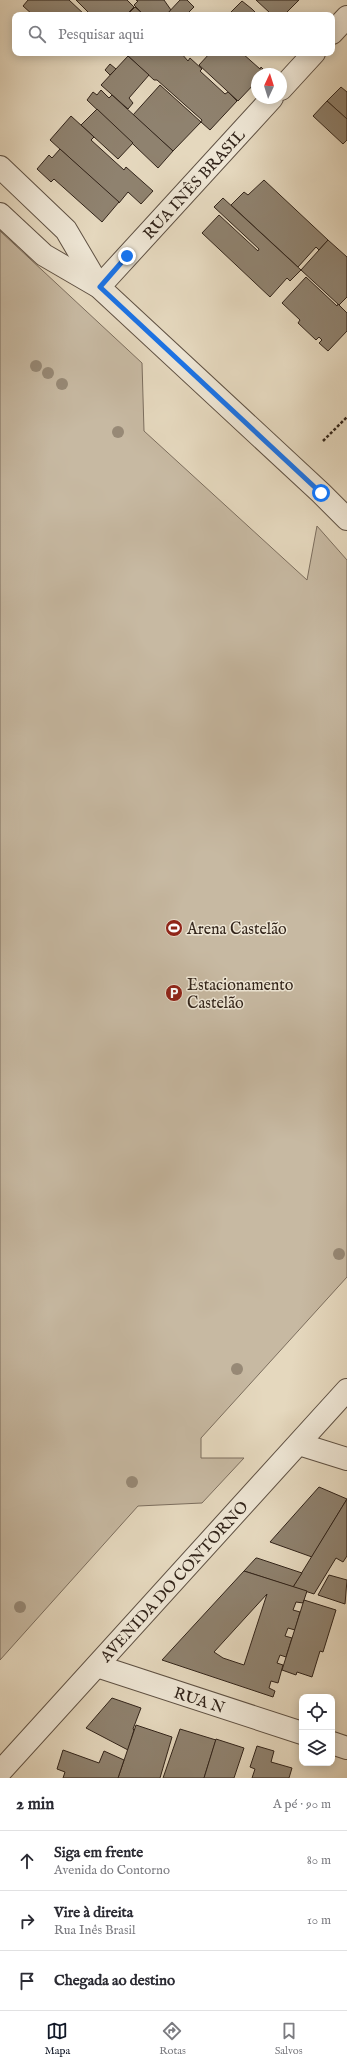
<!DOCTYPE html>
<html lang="pt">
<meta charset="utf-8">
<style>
body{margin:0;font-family:"IM FELL English",serif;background:#f2f2f3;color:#2b2b33}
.controls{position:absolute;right:12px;bottom:12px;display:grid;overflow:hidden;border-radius:8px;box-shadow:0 2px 10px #0003}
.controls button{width:36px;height:36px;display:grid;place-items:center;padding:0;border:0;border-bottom:1px solid #e1e1e2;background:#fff;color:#2b2b33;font:20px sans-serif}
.compass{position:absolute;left:251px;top:68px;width:36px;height:36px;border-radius:50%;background:#fff;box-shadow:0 2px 10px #0003;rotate:4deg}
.stop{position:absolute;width:12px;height:12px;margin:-9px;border:3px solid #1a73e8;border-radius:50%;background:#fff}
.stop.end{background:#1a73e8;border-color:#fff;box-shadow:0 1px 4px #0008}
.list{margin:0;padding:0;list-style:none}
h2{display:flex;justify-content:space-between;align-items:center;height:52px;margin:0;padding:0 16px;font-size:17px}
h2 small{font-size:13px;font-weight:400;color:#7c7c81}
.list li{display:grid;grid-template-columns:26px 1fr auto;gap:12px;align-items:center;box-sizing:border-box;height:60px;padding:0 16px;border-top:1px solid #e1e1e2}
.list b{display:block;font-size:15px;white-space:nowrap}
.list p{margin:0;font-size:13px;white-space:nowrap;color:#7c7c81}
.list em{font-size:13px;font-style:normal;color:#7c7c81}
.icon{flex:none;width:22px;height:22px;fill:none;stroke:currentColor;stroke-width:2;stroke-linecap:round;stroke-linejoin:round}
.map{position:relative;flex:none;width:347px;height:1778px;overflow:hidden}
.search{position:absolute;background:#fff;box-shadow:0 2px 10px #0003;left:12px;right:12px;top:12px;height:44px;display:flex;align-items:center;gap:10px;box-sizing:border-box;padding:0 14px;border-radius:8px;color:#7c7c81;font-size:15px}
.sheet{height:232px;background:#fff}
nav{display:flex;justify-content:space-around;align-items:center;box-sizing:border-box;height:56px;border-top:1px solid #e1e1e2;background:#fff;font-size:11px;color:#7c7c81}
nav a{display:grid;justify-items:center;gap:2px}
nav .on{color:#111827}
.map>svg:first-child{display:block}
.garden{fill:#c7b9a2;stroke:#7c6e5e}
.building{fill:#8f826f;stroke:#32241a;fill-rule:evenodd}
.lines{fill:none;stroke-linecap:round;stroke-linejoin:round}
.minor-casing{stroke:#5f5143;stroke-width:24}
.path{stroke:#32241a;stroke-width:2.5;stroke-dasharray:3 2;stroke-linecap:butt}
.minor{stroke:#eee6d5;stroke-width:22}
.tree{fill:#978976}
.route{stroke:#1a73e8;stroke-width:5}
.labels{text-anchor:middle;stroke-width:3;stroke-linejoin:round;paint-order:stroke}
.street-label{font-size:16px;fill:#32241a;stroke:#eee6d5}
.poi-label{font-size:16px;fill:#32241a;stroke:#eee6d5;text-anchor:start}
</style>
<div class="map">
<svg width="347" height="1778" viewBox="0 0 347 1778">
<rect width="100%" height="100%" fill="#e5d8be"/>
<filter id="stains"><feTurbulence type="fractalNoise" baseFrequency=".005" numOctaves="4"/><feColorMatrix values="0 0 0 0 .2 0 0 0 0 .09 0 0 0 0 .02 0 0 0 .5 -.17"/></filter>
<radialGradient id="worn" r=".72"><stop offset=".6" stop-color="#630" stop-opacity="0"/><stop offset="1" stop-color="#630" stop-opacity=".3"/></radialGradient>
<!-- garden -->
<path class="garden" d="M 0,231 L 142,363 L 144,431 L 307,580 L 317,526 L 347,560 L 347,1277 L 201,1438 L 201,1458 L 244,1458 L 202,1503 L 138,1506 L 0,1660 Z"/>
<!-- building -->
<g class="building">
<path d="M 28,0 L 69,0 L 85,15 L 33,15 L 23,6 Z"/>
<path d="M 76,0 L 127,0 L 134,7 L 126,15 L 91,15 Z"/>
<path d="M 136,0 L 164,0 L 171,10 L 166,15 L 144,15 L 134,5 L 138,1 Z"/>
<path d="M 180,0 L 187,0 L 194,7 L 186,15 L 166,15 Z"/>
<path d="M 256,0 L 299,0 L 284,15 L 268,15 L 270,13 Z"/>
<path d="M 242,1 L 252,9 L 258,15 L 228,15 Z"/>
<path d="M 135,7 L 144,15 L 127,15 Z"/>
<path d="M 131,53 L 181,53 L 188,61 L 190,58 L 202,69 L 200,71 L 225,94 L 228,92 L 237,101 L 210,130 L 201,122 L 202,120 L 157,80 L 154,80 L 128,56 Z"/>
<path d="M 210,53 L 242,53 L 260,69 L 261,67 L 265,71 L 263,74 L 257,74 L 257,81 L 238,101 L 199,65 Z"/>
<path d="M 128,56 L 149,75 L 129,98 L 133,103 L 128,109 L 101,85 Z"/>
<path d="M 110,64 L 116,69 L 110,75 L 105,70 Z"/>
<path d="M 160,85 L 201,122 L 173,151 L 133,115 Z"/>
<path d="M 341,87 L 347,92 L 347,119 L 327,101 Z"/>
<path d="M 101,90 L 109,98 L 112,95 L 173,151 L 158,168 L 87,100 L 93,92 L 97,95 Z"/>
<path d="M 327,101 L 347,119 L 347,140 L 343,144 L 313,116 Z"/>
<path d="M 97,109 L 133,143 L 118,159 L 81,125 Z"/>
<path d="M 71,116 L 94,137 L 91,140 L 124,170 L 126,167 L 153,191 L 141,204 L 128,192 L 119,203 L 50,140 Z"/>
<path d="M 60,149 L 119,202 L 102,222 L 54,179 L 51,182 L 37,169 L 49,155 L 52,158 Z"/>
<path d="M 264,180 L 328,240 L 319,250 L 316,247 L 298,267 L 231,205 L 244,192 L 248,195 Z"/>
<path d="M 223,198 L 301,270 L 290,281 L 287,278 L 270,297 L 202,233 L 219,215 L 258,251 L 259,249 L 214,207 Z"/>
<path d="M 328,240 L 347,257 L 347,297 L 339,305 L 301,270 Z"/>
<path d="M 306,277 L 337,306 L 338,304 L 347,313 L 347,331 L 328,351 L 319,343 L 322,340 L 319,337 L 316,340 L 298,323 L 300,320 L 282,303 Z"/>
<path d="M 319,1487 L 347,1499 L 312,1557 L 270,1542 Z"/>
<path d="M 347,1499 L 347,1556 L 343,1562 L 336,1558 L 314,1594 L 293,1587 Z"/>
<path d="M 256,1558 L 257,1558 L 302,1573 L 293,1587 L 244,1571 Z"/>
<path d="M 244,1571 L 307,1591 L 303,1603 L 296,1602 L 293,1610 L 300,1612 L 295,1630 L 288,1628 L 285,1636 L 292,1638 L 286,1657 L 280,1655 L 277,1663 L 283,1665 L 278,1683 L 271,1681 L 269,1688 L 275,1691 L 273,1697 L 162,1660 ZM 267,1594 L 244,1665 L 223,1658 L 214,1652 Z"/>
<path d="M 329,1575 L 347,1580 L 345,1604 L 318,1595 Z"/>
<path d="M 304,1600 L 336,1610 L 323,1652 L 320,1651 L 312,1677 L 297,1672 L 296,1675 L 282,1670 Z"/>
<path d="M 112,1698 L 141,1708 L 133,1729 L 134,1730 L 128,1750 L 86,1728 Z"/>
<path d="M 136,1725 L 172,1737 L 160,1778 L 118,1778 Z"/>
<path d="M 180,1729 L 216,1740 L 204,1778 L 163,1778 Z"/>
<path d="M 216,1739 L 244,1748 L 234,1778 L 204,1778 Z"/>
<path d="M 257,1746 L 274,1751 L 271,1762 L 292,1768 L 289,1778 L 252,1778 L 255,1769 L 250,1767 Z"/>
<path d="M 63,1750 L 99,1763 L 104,1751 L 124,1760 L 118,1778 L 63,1778 L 65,1772 L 57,1769 Z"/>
</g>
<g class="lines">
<!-- minor casing -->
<g class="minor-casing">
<g id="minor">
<path d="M 332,33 L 347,17"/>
<path d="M 281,89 L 314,53"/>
<path d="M 0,167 L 66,230 L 99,286"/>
<path d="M 0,214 L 44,255 L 99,287 L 321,493 L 347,519"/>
<path id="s1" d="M 99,287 L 272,98"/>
<path d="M 299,1444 L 347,1459"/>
<path id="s2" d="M 97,1666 L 302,1733"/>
<path d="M 332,1743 L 347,1748"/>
<path id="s3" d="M 0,1772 L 347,1390"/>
</g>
</g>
<!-- path -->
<path class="path" d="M 323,441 L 347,417"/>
<!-- minor -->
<use href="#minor" class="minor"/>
</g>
<!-- trees -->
<g class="tree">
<circle cx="36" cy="366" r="6"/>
<circle cx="48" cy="373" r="6"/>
<circle cx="62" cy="384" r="6"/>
<circle cx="118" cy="432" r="6"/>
<circle cx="339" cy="1254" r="6"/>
<circle cx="237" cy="1369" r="6"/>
<circle cx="132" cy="1482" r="6"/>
<circle cx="20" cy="1607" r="6"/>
</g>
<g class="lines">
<!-- route -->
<path class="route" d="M 127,256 L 100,287 L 321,493"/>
</g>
<!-- icons -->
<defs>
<g id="stadium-disc" transform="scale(0.9)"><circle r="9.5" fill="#8f2418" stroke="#eee6d5"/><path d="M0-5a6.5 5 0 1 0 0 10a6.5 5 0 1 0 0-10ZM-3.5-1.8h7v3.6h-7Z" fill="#fff"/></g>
<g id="parking-disc" transform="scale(0.9)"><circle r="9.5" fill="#8f2418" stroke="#eee6d5"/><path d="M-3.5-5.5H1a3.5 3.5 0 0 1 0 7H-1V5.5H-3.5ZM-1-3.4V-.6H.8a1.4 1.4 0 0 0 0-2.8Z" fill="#fff"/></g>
</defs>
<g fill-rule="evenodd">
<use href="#stadium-disc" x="174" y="928"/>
<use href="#parking-disc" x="174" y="993"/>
</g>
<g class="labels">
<!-- street labels -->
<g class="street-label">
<text dy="6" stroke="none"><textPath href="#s1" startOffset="140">RUA INÊS BRASIL</textPath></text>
<text dy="6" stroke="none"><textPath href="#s3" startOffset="258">AVENIDA DO CONTORNO</textPath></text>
<text dy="6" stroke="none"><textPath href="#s2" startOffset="108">RUA N</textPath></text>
</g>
<!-- poi labels -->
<g class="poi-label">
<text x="187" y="934">Arena Castelão</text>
<text x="187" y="990">Estacionamento<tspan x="187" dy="18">Castelão</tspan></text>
</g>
</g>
<rect width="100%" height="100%" filter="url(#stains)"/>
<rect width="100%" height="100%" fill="url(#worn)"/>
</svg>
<div class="controls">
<button><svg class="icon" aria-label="locate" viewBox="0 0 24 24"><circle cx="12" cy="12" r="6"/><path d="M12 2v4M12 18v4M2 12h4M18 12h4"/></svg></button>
<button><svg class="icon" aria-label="layers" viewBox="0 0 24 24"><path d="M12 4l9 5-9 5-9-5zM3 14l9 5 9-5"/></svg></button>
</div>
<svg class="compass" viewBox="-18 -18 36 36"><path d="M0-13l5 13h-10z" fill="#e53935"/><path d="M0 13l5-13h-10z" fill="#7c7c81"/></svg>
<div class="stop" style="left:321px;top:493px"></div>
<div class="stop end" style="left:127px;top:256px"></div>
<div class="search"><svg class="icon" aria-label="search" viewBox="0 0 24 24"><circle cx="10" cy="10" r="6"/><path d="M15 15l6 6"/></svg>Pesquisar aqui</div>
</div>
<section class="sheet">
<h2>2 min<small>A pé · 90 m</small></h2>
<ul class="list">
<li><svg class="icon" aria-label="ahead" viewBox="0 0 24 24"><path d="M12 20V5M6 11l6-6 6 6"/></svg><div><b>Siga em frente</b><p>Avenida do Contorno</p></div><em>80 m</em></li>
<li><svg class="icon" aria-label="right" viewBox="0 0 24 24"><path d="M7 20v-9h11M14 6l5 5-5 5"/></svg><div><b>Vire à direita</b><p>Rua Inês Brasil</p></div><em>10 m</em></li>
<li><svg class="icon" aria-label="arrive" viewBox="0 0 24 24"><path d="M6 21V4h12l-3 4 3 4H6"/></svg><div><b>Chegada ao destino</b></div></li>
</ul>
</section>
<nav>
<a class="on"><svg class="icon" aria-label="map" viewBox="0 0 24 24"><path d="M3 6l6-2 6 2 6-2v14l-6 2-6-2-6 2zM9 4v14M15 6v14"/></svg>Mapa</a>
<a><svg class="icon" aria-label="directions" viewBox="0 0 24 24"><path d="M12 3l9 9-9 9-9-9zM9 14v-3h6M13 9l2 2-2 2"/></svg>Rotas</a>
<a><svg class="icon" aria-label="saved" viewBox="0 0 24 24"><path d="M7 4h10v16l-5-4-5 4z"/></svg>Salvos</a>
</nav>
